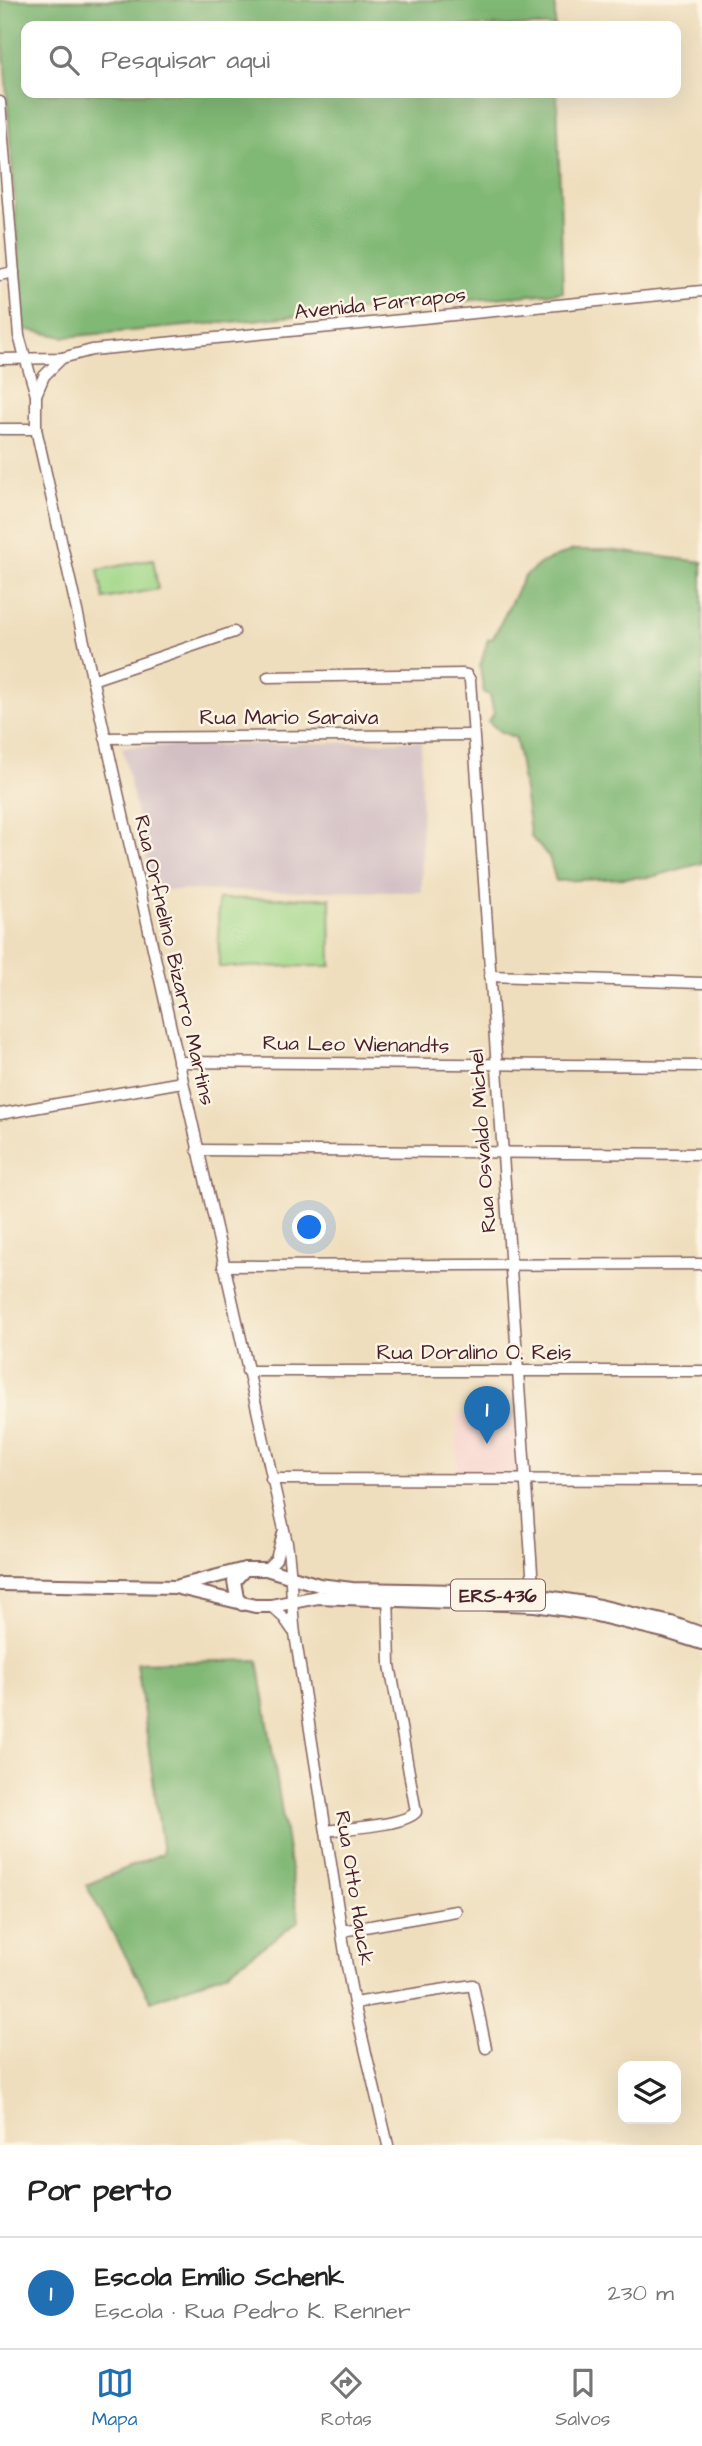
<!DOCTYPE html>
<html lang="pt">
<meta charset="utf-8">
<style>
body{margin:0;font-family:"Architects Daughter",sans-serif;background:#f6f6f6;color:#222}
.controls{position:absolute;right:21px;bottom:21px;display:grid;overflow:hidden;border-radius:14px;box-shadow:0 7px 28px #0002}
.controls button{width:63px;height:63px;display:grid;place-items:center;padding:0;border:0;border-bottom:2px solid #e0e0e0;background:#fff;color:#222;font:35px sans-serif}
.you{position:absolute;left:310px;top:1228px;width:24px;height:24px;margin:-18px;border:5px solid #fff;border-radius:50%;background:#1a73e8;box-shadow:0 0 0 10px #1a73e833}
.badge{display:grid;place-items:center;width:46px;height:46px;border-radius:50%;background:#1f6fb2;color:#fff;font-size:23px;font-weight:700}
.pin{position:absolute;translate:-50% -58px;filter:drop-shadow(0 2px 4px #0008)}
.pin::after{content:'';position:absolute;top:37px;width:24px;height:21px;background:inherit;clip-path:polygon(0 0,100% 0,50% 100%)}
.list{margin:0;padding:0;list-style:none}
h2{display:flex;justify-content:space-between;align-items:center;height:91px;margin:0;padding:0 28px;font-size:30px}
h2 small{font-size:23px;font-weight:400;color:#767676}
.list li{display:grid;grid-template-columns:46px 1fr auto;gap:21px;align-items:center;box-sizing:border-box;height:112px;padding:0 28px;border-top:2px solid #e0e0e0}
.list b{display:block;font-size:26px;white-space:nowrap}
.list p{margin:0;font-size:23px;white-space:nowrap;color:#767676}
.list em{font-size:23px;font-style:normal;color:#767676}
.icon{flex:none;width:38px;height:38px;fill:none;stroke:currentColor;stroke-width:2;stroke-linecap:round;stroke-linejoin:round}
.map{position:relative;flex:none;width:702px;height:2145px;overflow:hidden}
.search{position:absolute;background:#fff;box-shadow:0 7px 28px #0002;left:21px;right:21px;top:21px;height:77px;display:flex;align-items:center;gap:18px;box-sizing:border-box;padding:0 24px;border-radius:14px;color:#767676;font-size:26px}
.sheet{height:203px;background:#fff}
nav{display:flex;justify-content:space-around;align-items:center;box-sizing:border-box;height:98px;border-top:2px solid #e0e0e0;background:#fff;font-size:19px;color:#767676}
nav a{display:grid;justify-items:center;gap:4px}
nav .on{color:#1f6fb2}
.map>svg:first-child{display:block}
.built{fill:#f7d0cc}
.industrial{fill:#d2bec3}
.green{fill:#a0d788;stroke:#757b5a;stroke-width:2}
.forest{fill:#80b874;stroke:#656c50;stroke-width:2}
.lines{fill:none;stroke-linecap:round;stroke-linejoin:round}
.minor-casing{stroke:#84625e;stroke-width:13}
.major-casing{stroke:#84625e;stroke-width:16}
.minor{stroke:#fff;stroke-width:10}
.major{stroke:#fff;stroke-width:12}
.labels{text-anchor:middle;stroke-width:5;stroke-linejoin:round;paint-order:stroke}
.shield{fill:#fcf5e5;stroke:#7f5f63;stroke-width:2}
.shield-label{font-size:19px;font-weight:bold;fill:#4a1f2b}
.street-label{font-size:21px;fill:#4a1f2b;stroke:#fcf5e5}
</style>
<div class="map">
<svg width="702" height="2145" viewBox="0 0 702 2145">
<rect width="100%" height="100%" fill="#fcf5e5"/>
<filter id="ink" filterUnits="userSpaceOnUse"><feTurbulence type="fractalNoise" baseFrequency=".0143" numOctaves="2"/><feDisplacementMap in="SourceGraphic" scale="14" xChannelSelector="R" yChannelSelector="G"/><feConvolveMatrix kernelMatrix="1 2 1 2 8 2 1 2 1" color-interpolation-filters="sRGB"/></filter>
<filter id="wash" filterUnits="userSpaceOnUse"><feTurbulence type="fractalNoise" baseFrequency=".00686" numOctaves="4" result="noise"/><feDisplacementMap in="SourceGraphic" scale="28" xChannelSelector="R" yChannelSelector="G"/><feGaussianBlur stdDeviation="1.57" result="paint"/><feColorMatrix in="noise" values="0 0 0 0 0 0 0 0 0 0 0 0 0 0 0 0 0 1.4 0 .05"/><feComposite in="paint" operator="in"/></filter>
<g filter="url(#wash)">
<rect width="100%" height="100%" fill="#efdebd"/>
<!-- built -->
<path class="built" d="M 457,1414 L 515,1414 L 520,1474 L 457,1474 Z"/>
<!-- industrial -->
<path class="industrial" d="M 421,741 L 422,892 L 154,890 L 122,747 Z"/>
<!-- green -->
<g class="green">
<path d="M 153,559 L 158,589 L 104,599 L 98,570 Z"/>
<path d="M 330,898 L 331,966 L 219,967 L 218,899 Z"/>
</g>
<!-- forest -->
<g class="forest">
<path d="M 0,0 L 555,0 L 555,26 L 26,26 L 26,93 L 557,93 L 563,292 L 64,337 L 24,329 Z"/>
<path d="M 573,550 L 609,550 L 702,562 L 702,863 L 651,877 L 556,881 L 549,857 L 531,837 L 516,738 L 499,731 L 488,721 L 494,714 L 490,695 L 484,693 L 480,667 L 488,639 L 493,638 L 524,577 L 541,563 Z"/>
<path d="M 258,1660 L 299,1921 L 227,1972 L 151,2001 L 86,1885 L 163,1853 L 137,1663 Z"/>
</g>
</g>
<g filter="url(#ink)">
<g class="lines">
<!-- minor casing -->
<g class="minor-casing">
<g id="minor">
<path d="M 0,102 L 19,336 L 36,395 L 36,429 L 287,1543 C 292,1574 291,1604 295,1634 L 347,1966 L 354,2003 L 388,2145"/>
<path d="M 0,275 L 14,272"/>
<path d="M 0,359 L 62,358 L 92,350 L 702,291"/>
<path d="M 36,395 L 44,376 L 62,358"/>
<path d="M 0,429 L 36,429"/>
<path d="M 268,677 L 463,674 L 467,675 L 470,680 L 534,1601"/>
<path d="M 92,680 L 234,632"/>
<path d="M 105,738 L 473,735"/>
<path d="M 490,976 L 702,983"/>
<path d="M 178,1062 L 702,1066"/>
<path d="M 0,1114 L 182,1082"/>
<path d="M 197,1150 L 702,1154"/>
<path d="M 223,1266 L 702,1264"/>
<path d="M 247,1371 L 702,1371"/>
<path d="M 271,1479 L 702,1480"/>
<path d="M 266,1569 L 276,1559 L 283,1533"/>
<path d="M 271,1606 L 284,1618 L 293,1631"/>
<path d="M 326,1831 C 347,1828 403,1826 416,1812 L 390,1665 L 388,1593"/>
<path d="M 342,1931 L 456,1911"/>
<path d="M 354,2003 L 473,1985 L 486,2048"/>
</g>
</g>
<!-- major casing -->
<g class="major-casing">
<g id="major">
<path d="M 0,1584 L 175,1587 L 255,1606 L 271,1606 L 318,1597 L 535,1605 L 588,1613 L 667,1632 L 702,1643"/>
<path d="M 179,1586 L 245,1569 L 266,1569 L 319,1585 L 352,1589 L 460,1591 L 534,1595 L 591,1604 L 671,1623 L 702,1634"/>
<path d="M 242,1604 L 237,1598 L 234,1581 L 245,1569"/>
</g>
</g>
<!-- minor -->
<use href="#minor" class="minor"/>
<!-- major -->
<use href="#major" class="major"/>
</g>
</g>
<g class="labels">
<!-- shield labels -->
<rect class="shield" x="451" y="1579.5" width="94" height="31" rx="5"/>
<g class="shield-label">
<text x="498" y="1602">ERS-436</text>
</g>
<!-- street labels -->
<g class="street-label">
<text transform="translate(380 303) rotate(-6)" y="7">Avenida Farrapos</text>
<text x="289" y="724">Rua Mario Saraiva</text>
<text transform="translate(175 960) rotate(77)" y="7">Rua Orfnelino Bizarro Martins</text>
<text transform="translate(356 1044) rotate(1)" y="7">Rua Leo Wienandts</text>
<text transform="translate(482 1141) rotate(-94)" y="7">Rua Osvaldo Michel</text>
<text x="474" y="1359">Rua Doralino O. Reis</text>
<text transform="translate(355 1888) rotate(81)" y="7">Rua Otto Hauck</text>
</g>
</g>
</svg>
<div class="controls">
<button><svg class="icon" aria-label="layers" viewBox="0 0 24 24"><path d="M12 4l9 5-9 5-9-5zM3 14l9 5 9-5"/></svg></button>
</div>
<div class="you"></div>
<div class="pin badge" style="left:487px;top:1444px">1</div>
<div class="search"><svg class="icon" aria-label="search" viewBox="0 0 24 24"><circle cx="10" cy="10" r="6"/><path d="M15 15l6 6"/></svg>Pesquisar aqui</div>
</div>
<section class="sheet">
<h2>Por perto<small></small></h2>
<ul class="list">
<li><span class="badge">1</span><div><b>Escola Emílio Schenk</b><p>Escola · Rua Pedro K. Renner</p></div><em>230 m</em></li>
</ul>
</section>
<nav>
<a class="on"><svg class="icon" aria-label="map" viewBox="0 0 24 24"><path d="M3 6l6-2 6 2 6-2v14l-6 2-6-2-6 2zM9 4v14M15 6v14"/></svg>Mapa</a>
<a><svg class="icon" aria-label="directions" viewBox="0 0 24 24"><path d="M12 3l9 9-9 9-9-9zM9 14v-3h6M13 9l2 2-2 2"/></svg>Rotas</a>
<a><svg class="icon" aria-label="saved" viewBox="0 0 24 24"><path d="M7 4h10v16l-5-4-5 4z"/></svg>Salvos</a>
</nav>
